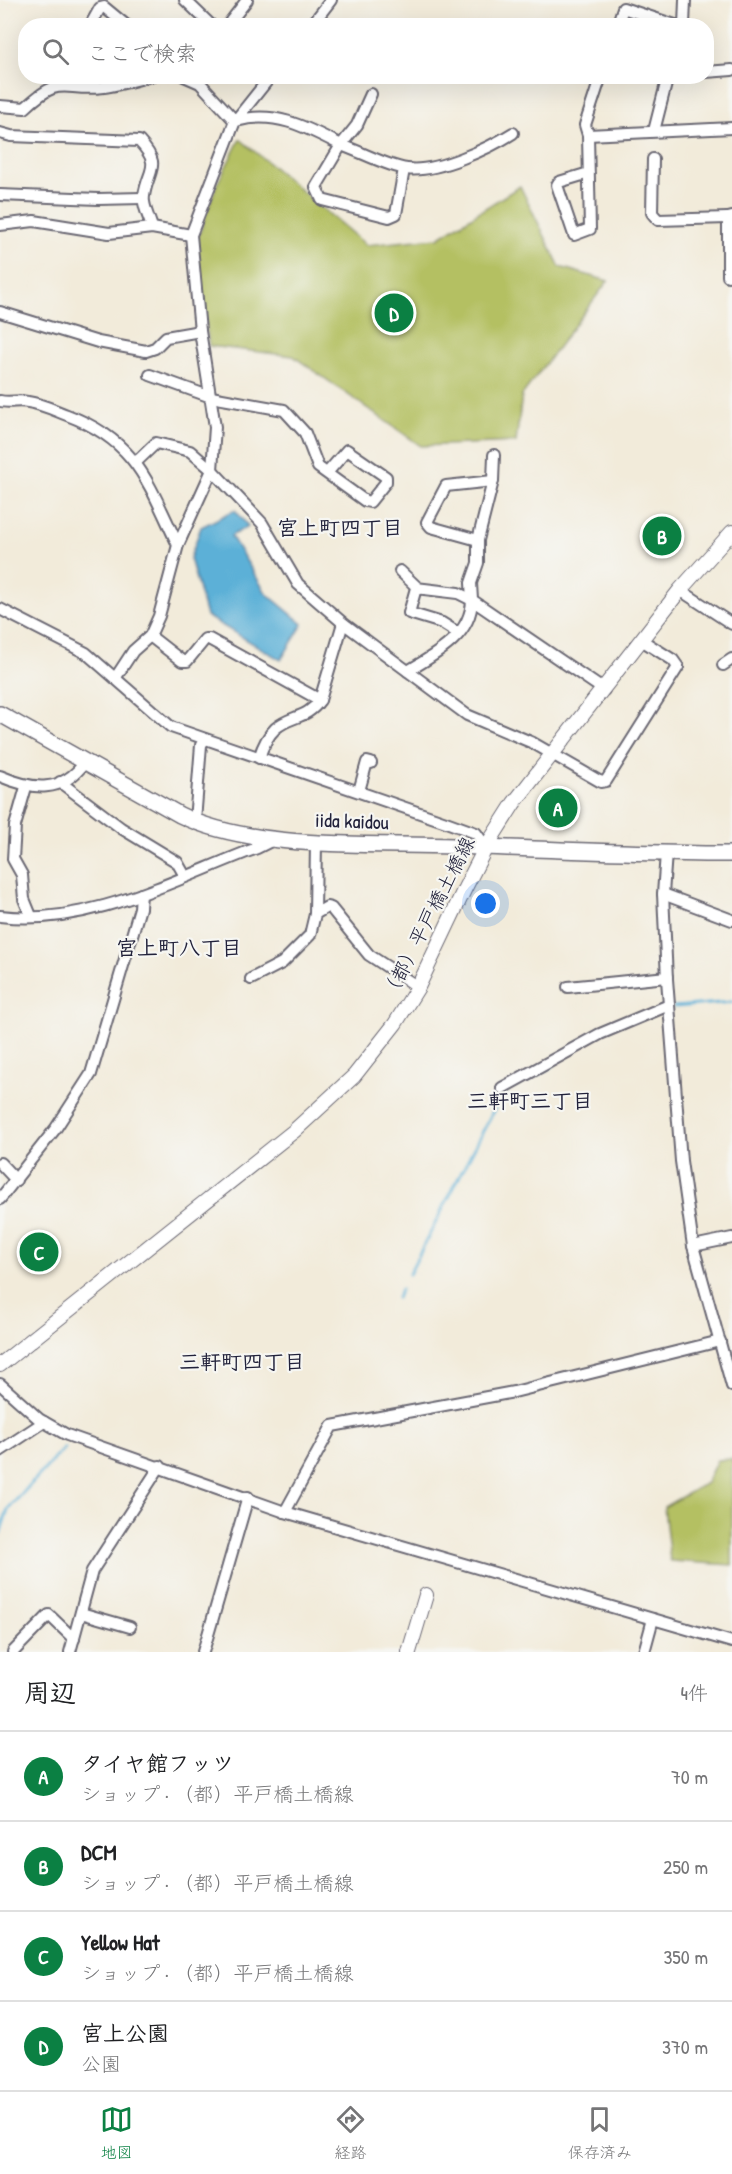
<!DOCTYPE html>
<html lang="ja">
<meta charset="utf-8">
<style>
body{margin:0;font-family:"Patrick Hand","Klee One",sans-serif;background:#f6f6f6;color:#202124}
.you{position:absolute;left:486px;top:904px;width:21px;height:21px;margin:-15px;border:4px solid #fff;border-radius:50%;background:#1a73e8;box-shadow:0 0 0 9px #1a73e833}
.badge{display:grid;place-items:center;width:39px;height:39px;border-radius:50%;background:#0b8043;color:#fff;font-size:20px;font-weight:700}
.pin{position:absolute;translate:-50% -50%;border:3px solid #fff;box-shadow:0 2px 6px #0006}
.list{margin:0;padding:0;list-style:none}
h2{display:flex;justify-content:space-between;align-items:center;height:78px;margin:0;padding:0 24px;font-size:26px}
h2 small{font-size:20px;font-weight:400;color:#757577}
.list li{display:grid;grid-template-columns:39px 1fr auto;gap:18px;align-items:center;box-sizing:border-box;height:90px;padding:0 24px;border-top:2px solid #e0e0e0}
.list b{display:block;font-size:22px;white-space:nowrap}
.list p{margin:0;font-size:20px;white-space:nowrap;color:#757577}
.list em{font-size:20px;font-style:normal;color:#757577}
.icon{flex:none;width:33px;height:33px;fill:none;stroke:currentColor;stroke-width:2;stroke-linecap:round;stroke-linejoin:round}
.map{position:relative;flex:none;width:732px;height:1652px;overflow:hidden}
.search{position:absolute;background:#fff;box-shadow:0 6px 24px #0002;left:18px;right:18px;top:18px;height:66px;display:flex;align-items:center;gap:15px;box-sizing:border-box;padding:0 21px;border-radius:24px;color:#757577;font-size:22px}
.sheet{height:438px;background:#fff}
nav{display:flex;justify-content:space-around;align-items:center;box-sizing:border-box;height:84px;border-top:2px solid #e0e0e0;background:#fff;font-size:16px;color:#757577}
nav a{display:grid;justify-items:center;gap:3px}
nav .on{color:#0b8043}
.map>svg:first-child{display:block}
.green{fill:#b4c062;stroke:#6b714e;stroke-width:1.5}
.water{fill:#5bb0d7;stroke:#3e6989;stroke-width:1.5}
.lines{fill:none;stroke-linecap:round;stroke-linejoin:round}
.stream{stroke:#5bb0d7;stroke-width:3}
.minor-casing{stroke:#6b6873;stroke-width:14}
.tertiary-casing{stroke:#6b6873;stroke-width:16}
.secondary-casing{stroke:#6b6873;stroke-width:18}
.minor{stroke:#fff;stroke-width:10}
.tertiary{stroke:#fff;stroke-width:14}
.secondary{stroke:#fff;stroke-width:15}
.labels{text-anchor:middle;stroke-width:4.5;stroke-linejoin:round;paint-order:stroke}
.street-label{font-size:20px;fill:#22223b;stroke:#f6f6f2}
.neighbourhood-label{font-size:21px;font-weight:bold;fill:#22223b;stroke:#f6f6f2}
</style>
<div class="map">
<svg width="732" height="1652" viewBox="0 0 732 1652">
<rect width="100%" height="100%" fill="#f6f6f2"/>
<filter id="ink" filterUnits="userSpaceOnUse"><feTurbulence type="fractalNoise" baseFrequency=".0167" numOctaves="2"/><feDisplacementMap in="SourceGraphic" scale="12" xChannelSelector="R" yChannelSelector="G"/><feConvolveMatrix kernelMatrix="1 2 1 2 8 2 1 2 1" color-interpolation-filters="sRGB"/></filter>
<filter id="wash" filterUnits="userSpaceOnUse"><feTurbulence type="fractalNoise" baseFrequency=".008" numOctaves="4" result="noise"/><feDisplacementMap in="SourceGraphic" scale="24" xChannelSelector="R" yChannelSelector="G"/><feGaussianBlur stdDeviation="1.35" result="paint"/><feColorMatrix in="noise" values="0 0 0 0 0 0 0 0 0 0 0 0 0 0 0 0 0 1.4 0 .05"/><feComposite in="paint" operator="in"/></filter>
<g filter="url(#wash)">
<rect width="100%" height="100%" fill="#f2ebda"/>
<!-- green -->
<g class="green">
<path d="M 240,139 L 366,245 L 438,238 L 520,186 L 560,267 L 608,281 L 522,395 L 516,442 L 421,446 L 293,356 L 209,346 L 195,246 L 216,186 Z"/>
<path d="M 732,1459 L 732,1565 L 670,1561 L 664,1507 L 706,1483 L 717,1460 Z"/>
</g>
<!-- water -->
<path class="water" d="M 235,510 L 248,526 L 231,536 L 266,593 L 303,624 L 281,660 L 206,616 L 190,558 L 201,527 Z"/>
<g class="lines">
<!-- stream -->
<g class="stream">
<path d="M 674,1007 L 732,1002"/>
<path d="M 527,1081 L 553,1065"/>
<path d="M 409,1274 L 502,1094 L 506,1092"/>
<path d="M 397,1298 L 401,1289"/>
<path d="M 0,1534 L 8,1509 L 64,1448"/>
</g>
</g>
</g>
<g filter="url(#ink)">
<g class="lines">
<!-- minor casing -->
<g class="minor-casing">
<g id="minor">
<path d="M 185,0 L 212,26"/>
<path d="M 90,26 L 100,8 L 104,7 L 127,26"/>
<path d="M 227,26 L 247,0"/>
<path d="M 311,26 L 331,0"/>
<path d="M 617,26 L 623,8 L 678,26"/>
<path d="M 684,26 L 685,0"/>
<path d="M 706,72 L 732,70"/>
<path d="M 184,76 L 200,83 L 235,121"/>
<path d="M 601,76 L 585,125 L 588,135 L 732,128"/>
<path d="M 371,94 L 357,125 L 341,145 C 362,152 386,166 407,169 C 436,173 488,149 513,133"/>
<path d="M 0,106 L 25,108 C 62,73 62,92 104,87 C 119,85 136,80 151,76"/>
<path d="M 236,121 C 275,110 306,127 341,145 L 316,187 L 322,200 L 389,217 L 396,214 L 404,169"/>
<path d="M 654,131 L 668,76"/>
<path d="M 0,133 L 11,136 L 139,141 C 163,167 148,168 144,196 C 142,205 150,219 152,228"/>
<path d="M 588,135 L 590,229 L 574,235 L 557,185 L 559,182 L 589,173"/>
<path d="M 653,159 L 652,213 L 658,220 L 728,218"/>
<path d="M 0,195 L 98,199 L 143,198"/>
<path d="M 0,225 L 34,221 L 109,233 L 152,228 L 191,235"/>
<path d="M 728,276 L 728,218 L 732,217"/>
<path d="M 0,312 L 98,342 L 146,351 L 155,348 L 166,337 L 200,331"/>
<path d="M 150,375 L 211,397 L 284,410 L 305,433 L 318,467 L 365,501 L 370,502 L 386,482 L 386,477 L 347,450 L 327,473"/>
<path d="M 0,401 C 9,403 19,400 28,402 C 42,404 54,410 67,415 C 137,441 148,483 178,545"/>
<path d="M 136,462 L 156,443 L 190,451 L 212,470 L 262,523 L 298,584 L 343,623 L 467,715 L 533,743 L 601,782 L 606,781 L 678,667 L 673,660 L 643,641"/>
<path d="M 478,540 L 431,527 L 427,522 L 446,486 L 493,481"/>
<path d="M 400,571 L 419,589"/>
<path d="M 680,590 L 732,624"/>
<path d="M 0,609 L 86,653 L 171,727 L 446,822 L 476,833 L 486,847"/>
<path d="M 458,633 L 442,623 L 409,613 L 416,588 L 458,593 L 472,600 L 471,583 L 478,563 L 478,540 L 493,481 L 494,455"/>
<path d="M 150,636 L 182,661 L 187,661 L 205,639 L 209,639 L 320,700 L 343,623"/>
<path d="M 723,665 L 732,659"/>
<path d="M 408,671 C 436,654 471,636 472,600 L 604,690"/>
<path d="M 116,677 L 133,651 L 150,636 L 159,616 L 178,545 L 212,470 L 215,427 L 200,331 L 191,235 L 235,121 L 271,76"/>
<path d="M 259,758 C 275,707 301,728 320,700"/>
<path d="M 0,776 C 33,790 62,794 85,762"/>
<path d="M 60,782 L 121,828 L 177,862 L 185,876"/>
<path d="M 26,787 L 15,826 L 13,859 L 22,875 L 24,899 L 31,916"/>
<path d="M 359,791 L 367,762 L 371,763"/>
<path d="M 195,821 L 201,745 L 204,740"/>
<path d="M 316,841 L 315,914 L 327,907 L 331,908 L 369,955 L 418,987"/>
<path d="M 666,853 L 663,894 L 667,979 L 681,1161 L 693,1246 L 732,1386"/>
<path d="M 663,894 L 732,920"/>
<path d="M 0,916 C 89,927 177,878 257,848 L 275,839"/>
<path d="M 251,979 L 282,963 L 310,935 L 315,914"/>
<path d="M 568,987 L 667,977"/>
<path d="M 502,1088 L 600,1034 L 669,1005"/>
<path d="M 0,1163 L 16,1180"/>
<path d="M 0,1199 L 56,1128 L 91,1074 L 140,908 L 141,894"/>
<path d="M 693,1246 L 732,1238"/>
<path d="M 0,1384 L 39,1419 L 67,1435 L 285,1512 L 732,1642"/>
<path d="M 0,1451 L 44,1422"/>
<path d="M 285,1512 L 332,1426 L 514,1392 L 720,1341"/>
<path d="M 81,1613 L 130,1627"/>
<path d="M 13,1652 L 49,1615 L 74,1639"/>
<path d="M 70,1652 L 92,1571 L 160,1466"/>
<path d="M 203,1652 L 248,1497"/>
<path d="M 644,1652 L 653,1619"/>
</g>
</g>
<!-- tertiary casing -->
<g class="tertiary-casing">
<g id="tertiary">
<path d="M 0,1365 L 294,1131 L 354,1076 L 395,1024 L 418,987 L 465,888 L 486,847 L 514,803 L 680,590 L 732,532"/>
<path d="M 409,1652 L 426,1595"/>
</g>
</g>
<!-- secondary casing -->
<g class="secondary-casing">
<path id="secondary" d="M 0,714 L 180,815 C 254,851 371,843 454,846 C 547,849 639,854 732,854"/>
</g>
<!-- minor -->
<use href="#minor" class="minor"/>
<!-- tertiary -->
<use href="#tertiary" class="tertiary"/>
<!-- secondary -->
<use href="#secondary" class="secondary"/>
</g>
</g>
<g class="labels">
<!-- street labels -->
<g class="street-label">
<text transform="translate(352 821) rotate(2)" y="7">iida kaidou</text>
<text transform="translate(428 918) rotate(-63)" y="7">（都）平戸橋土橋線</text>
</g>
<!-- neighbourhood labels -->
<g class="neighbourhood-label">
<text x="340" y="535">宮上町四丁目</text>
<text x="179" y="955">宮上町八丁目</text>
<text x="530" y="1108">三軒町三丁目</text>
<text x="242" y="1369">三軒町四丁目</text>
</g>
</g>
</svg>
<div class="you"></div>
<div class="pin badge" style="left:558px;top:808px">A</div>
<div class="pin badge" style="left:662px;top:536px">B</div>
<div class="pin badge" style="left:39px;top:1252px">C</div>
<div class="pin badge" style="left:394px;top:313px">D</div>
<div class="search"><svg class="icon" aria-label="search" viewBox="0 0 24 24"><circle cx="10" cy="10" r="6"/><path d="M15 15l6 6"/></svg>ここで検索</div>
</div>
<section class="sheet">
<h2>周辺<small>4件</small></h2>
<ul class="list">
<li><span class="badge">A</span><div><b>タイヤ館フッツ</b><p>ショップ · （都）平戸橋土橋線</p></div><em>70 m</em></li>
<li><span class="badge">B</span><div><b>DCM</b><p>ショップ · （都）平戸橋土橋線</p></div><em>250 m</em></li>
<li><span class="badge">C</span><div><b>Yellow Hat</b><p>ショップ · （都）平戸橋土橋線</p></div><em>350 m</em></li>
<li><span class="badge">D</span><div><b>宮上公園</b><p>公園</p></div><em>370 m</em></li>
</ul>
</section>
<nav>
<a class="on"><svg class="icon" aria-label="map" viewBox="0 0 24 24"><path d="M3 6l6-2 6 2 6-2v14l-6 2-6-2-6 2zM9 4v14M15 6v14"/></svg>地図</a>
<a><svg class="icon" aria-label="directions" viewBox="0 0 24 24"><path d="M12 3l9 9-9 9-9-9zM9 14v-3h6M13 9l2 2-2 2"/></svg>経路</a>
<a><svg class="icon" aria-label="saved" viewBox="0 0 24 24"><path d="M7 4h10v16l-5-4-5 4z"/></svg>保存済み</a>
</nav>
